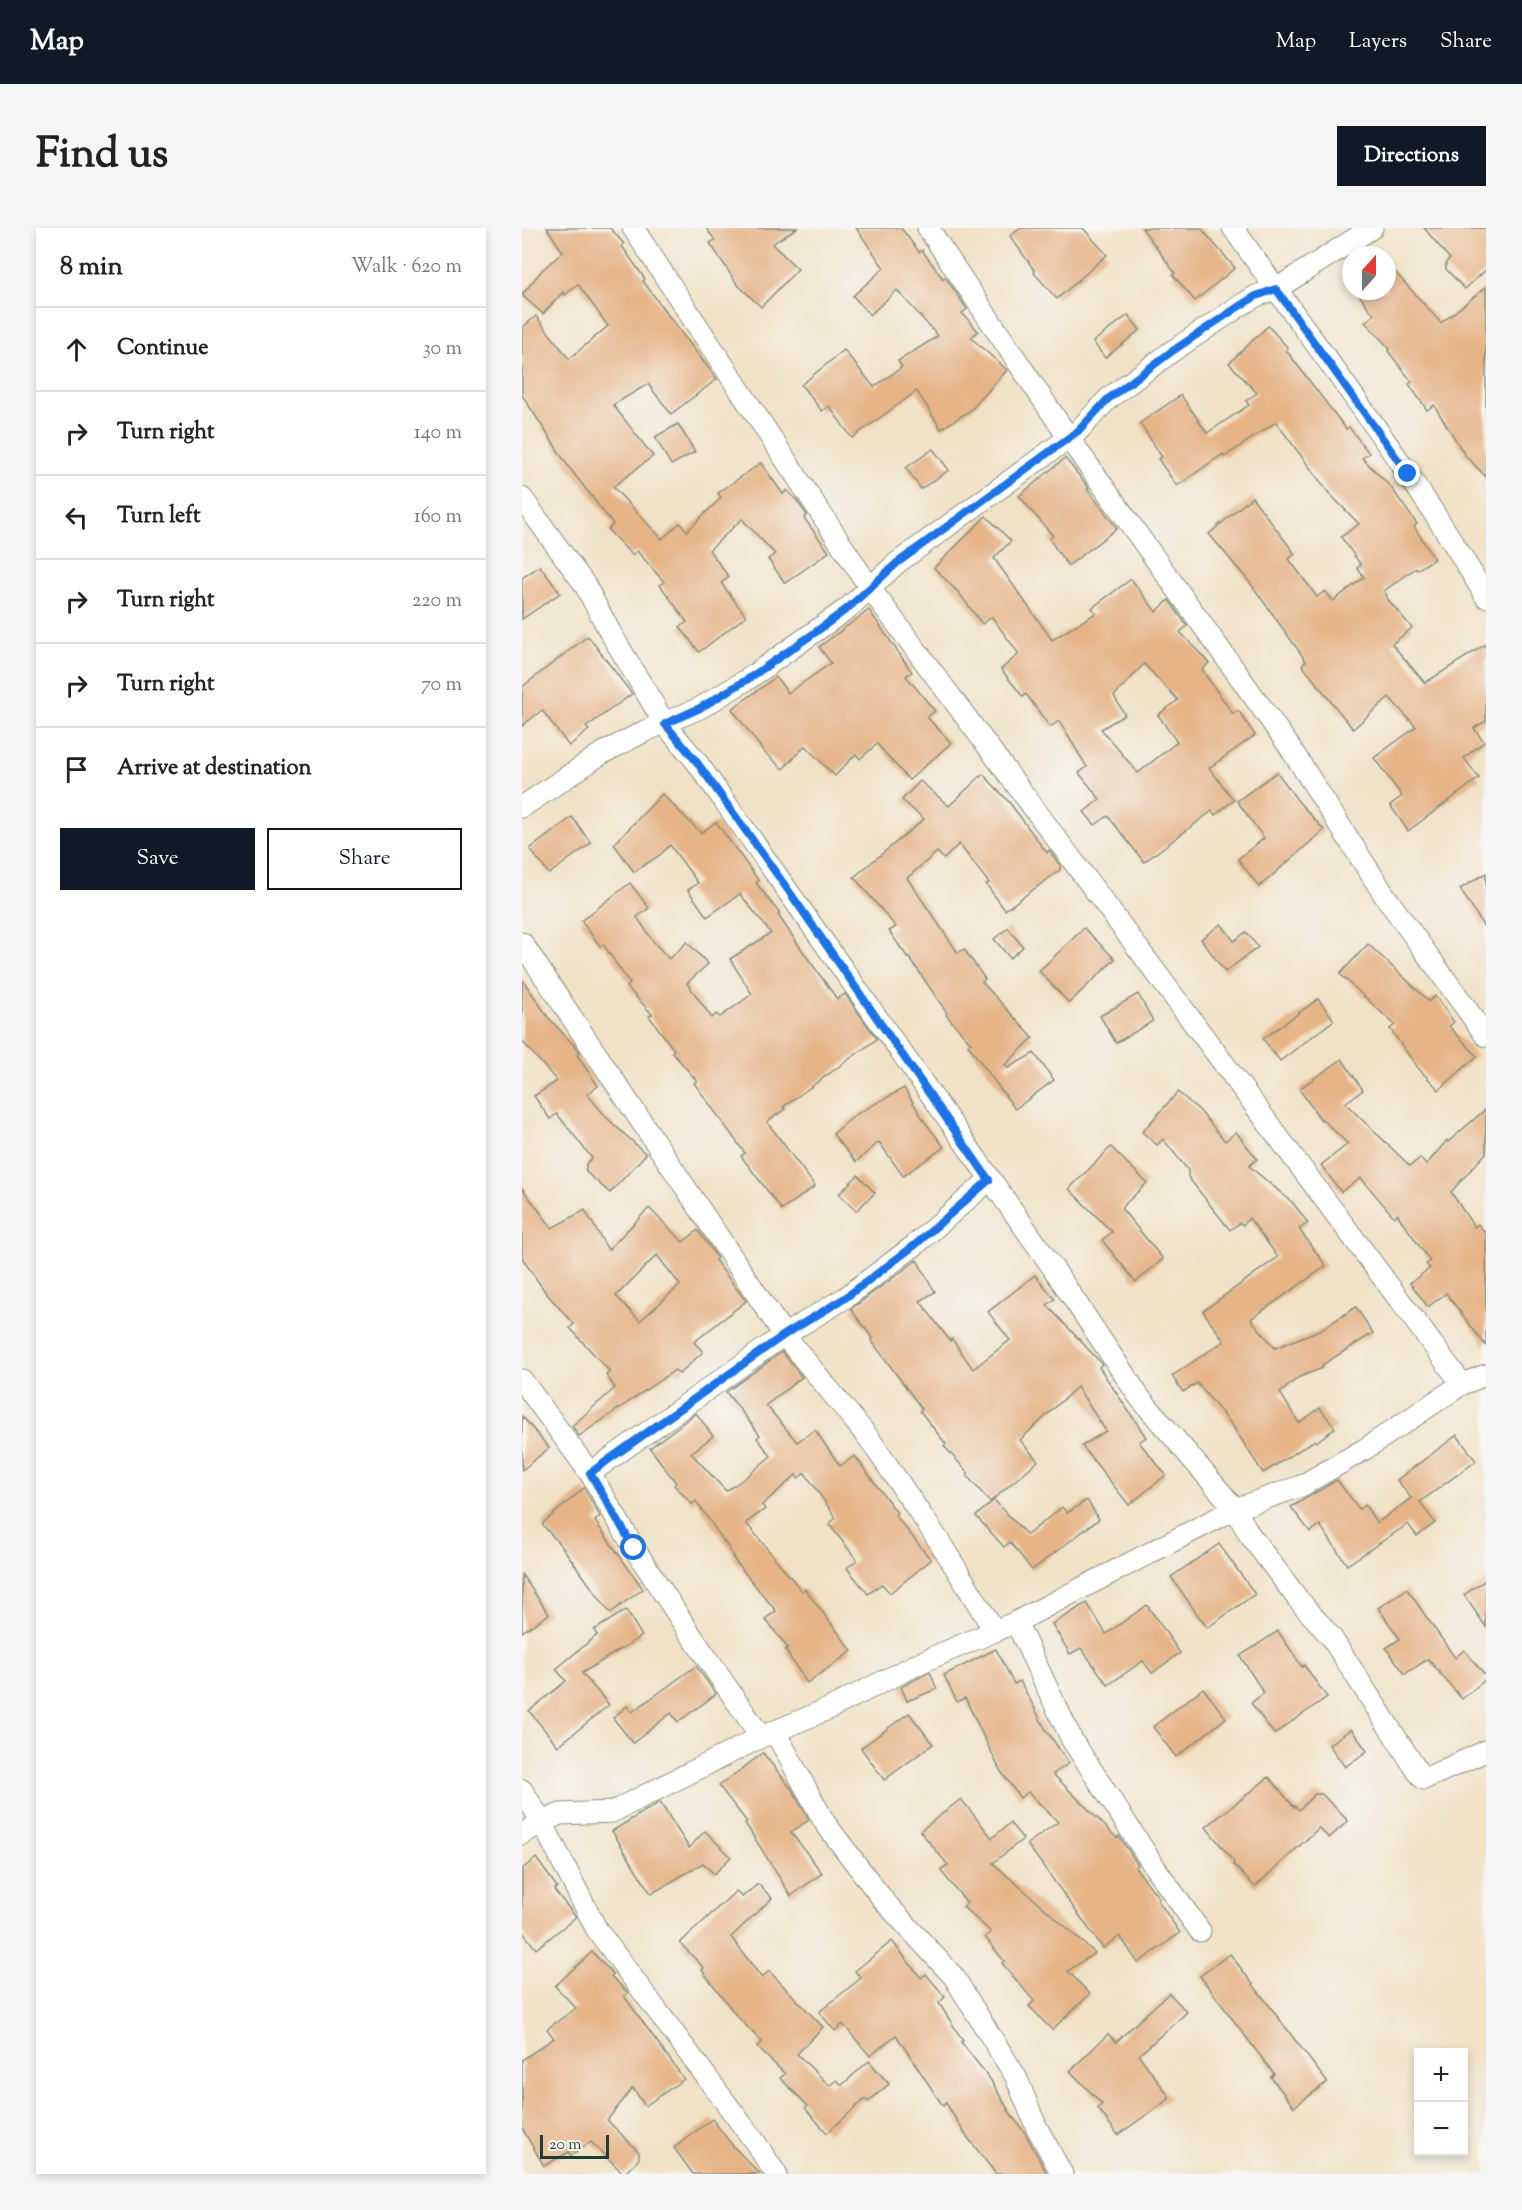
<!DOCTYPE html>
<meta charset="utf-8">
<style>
body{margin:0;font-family:"Sorts Mill Goudy",serif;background:#f6f6f6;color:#222}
.controls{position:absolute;right:18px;bottom:18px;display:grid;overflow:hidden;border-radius:0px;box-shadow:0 3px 9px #0003}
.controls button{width:54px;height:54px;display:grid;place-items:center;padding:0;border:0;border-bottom:2px solid #e0e0e0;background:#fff;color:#222;font:30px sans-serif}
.compass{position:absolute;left:820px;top:18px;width:54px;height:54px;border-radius:50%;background:#fff;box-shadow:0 3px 9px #0003;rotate:21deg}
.scale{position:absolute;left:18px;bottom:15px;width:69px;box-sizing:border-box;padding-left:6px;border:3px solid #1f3d34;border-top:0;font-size:16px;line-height:21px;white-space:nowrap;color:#1f3d34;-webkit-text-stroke:4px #f6f6f2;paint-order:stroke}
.stop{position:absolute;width:18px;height:18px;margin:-14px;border:4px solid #1a73e8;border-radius:50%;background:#fff}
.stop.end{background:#1a73e8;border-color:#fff;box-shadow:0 2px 6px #0008}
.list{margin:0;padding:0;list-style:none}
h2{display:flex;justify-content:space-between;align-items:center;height:78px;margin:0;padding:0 24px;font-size:26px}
h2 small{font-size:20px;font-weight:400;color:#767676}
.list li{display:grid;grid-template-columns:39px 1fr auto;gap:18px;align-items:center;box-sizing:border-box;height:84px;padding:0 24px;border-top:2px solid #e0e0e0}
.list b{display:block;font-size:22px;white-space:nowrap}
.list em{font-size:20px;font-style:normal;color:#767676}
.actions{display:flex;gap:12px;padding:18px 24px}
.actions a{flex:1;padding:14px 0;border:2px solid #111827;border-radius:0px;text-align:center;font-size:21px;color:#111827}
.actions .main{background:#111827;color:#fff}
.icon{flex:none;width:33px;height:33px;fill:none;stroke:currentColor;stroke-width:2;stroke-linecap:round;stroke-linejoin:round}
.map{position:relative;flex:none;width:964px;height:1946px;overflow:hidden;border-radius:0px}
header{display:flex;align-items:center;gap:36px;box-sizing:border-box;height:84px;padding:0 30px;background:#111827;color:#fff}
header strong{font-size:28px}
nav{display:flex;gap:33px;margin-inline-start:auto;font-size:21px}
.intro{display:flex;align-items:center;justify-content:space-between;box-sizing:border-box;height:144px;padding:0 36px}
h1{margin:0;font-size:42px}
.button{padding:15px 27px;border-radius:0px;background:#111827;color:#fff;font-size:21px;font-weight:700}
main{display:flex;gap:36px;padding:0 36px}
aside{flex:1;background:#fff;border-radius:0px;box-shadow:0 3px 9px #0003}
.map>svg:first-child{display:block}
.building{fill:#e6b487;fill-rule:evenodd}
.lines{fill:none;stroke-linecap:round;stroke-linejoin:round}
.minor-casing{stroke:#88907e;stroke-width:23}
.minor{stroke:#fff;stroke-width:21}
.route{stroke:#1a73e8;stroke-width:8}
</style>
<header>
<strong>Map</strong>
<nav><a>Map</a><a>Layers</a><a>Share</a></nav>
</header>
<div class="intro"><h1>Find us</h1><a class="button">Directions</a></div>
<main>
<aside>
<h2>8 min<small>Walk · 620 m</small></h2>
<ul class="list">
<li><svg class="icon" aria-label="ahead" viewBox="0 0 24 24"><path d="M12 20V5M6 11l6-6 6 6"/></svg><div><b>Continue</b></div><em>30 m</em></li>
<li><svg class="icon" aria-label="right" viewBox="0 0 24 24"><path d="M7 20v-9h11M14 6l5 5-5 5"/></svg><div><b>Turn right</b></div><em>140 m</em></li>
<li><svg class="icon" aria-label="left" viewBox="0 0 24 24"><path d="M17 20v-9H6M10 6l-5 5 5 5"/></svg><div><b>Turn left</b></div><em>160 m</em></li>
<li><svg class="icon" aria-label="right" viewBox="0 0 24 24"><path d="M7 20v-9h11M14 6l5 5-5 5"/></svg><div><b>Turn right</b></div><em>220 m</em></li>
<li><svg class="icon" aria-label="right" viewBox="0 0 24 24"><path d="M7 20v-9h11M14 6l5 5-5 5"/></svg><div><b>Turn right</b></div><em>70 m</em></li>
<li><svg class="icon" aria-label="arrive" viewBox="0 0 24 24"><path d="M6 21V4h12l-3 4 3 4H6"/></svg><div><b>Arrive at destination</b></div></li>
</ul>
<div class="actions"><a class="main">Save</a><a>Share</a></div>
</aside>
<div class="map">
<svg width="964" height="1946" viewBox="0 0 964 1946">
<rect width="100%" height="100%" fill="#f6f6f2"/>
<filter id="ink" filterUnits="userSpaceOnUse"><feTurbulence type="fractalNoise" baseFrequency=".0167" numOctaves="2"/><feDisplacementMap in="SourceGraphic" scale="12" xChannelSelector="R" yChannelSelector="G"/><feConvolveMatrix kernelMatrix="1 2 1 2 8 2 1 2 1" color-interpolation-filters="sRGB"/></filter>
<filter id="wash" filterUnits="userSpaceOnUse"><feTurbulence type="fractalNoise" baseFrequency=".008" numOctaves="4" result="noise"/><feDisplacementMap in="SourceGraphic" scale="24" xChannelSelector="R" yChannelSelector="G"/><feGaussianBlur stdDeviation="1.35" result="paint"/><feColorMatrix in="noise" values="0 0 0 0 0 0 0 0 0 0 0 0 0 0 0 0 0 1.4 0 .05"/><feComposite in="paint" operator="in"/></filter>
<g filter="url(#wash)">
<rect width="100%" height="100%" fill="#f1e2c7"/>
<g id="blocks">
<!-- building -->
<g class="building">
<path d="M 25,0 L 88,0 L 102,16 L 100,18 L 123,51 L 121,53 L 151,94 L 195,151 L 149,186 L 126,156 L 91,177 L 131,228 L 91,259 L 140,311 L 158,295 L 165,303 L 199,270 L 196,265 L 239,235 L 261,266 L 265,262 L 276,274 L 285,287 L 282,290 L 307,324 L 263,355 L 246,331 L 253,326 L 220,291 L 187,322 L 207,349 L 199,355 L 224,388 L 177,424 L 158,399 L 165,394 L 138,357 L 142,354 L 115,323 L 110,327 L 86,302 L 91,296 L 46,238 L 0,167 L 0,100 L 14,88 L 47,131 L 86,98 L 56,56 L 43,67 L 41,64 L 21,86 L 0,67 L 21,41 L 41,24 Z"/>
<path d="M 184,0 L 275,0 L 250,16 L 276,41 L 239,79 L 215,56 L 188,15 L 193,12 Z"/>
<path d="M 334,0 L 379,0 L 397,24 L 400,22 L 421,51 L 423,49 L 426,53 L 445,81 L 440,85 L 456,103 L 449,110 L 485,142 L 449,182 L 419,201 L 395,163 L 330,210 L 307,178 L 300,183 L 279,157 L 322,122 L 352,159 L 380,139 L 376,133 L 416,108 L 375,62 L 348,87 L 331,68 L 362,40 Z"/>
<path d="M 499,0 L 561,0 L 585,27 L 535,71 L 512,45 L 513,43 L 488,8 Z"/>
<path d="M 620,0 L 679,0 L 713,40 L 673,73 L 651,47 L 653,45 Z"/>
<path d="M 902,0 L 964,0 L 964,42 L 943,61 L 924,41 L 924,34 L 928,31 Z"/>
<path d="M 865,35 L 919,95 L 964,59 L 964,249 L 943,227 L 912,177 L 905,182 L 887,156 L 890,154 L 866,123 L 868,121 L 843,94 L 852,87 L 834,63 L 865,63 Z"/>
<path d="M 606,87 L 618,102 L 583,130 L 571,114 Z"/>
<path d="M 746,98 L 766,120 L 764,122 L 824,201 L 827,199 L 847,225 L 840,230 L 868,258 L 895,296 L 892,298 L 912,331 L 895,342 L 894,340 L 862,363 L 865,368 L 864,369 L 890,400 L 870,416 L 903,455 L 964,416 L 964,493 L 952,500 L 962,514 L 942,530 L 957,550 L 886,603 L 868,577 L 880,568 L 852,530 L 894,499 L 867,469 L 831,501 L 780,437 L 784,433 L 729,356 L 687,306 L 730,269 L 773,326 L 767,331 L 795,369 L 803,363 L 811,373 L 842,349 L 835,340 L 839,337 L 819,309 L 837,296 L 806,264 L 754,194 L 702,229 L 701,226 L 655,258 L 636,231 L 640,229 L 618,195 L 659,167 L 685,205 L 727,177 L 724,173 L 735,165 L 707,135 Z"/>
<path d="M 156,196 L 173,224 L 149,237 L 133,209 Z"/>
<path d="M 411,221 L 427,242 L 399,261 L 384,240 Z"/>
<path d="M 543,230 L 562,254 L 567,260 L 565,261 L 595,300 L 546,338 L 527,311 L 531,308 L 497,268 Z"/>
<path d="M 464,288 L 489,313 L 472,330 L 530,412 L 574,385 L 570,380 L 609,351 L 634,384 L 647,372 L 665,398 L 658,404 L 687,435 L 680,442 L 711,486 L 716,482 L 733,507 L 687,540 L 712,572 L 693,587 L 690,583 L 622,634 L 586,588 L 573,597 L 562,584 L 578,571 L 557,545 L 565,539 L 537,493 L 528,499 L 504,466 L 501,469 L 479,441 L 497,426 L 470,389 L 460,396 L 437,365 L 412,340 ZM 622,436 L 656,472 L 636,487 L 655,514 L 616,545 L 579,501 L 603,487 L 592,468 Z"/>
<path d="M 18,338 L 38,365 L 0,391 L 0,350 Z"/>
<path d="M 347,382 L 390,444 L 384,448 L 413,483 L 405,489 L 429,515 L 387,552 L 355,516 L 338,531 L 334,526 L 313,548 L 283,518 L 261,541 L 242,524 L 210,481 L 254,449 L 266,465 L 309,435 L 297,419 Z"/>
<path d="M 66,408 L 110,466 L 64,499 L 67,502 L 47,518 L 20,482 L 0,498 L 0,459 Z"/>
<path d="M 755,544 L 776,573 L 802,602 L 737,659 L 716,631 L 742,610 L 715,573 Z"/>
<path d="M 461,546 L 487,574 L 525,625 L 527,622 L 538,637 L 538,642 L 483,682 L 464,656 L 467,655 L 437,616 L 422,631 L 415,624 L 385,650 L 436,725 L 442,721 L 463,751 L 460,754 L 511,810 L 483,837 L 486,840 L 512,825 L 532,852 L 493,881 L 446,817 L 449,815 L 424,787 L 425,785 L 387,729 L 386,730 L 367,703 L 374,699 L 332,649 L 402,591 L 380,572 L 398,553 L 427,578 Z"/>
<path d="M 140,566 L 179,605 L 194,594 L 237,653 L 234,655 L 258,686 L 256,687 L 280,722 L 315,771 L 323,766 L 355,811 L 261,879 L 263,881 L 245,894 L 293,958 L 260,982 L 219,928 L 223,925 L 172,855 L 175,853 L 150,824 L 152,822 L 127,788 L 130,786 L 105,759 L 108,756 L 81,716 L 78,718 L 59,693 L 108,655 L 127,680 L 115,689 L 131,713 L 147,731 L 165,714 L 186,736 L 165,755 L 190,790 L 194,786 L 198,789 L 230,766 L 208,731 L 249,705 L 218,666 L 185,689 L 166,662 L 176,655 L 148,617 L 138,627 L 112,644 L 92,616 Z"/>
<path d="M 50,589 L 69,615 L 27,646 L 8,621 Z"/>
<path d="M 964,645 L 964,702 L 938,661 Z"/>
<path d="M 699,696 L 712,713 L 724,704 L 736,719 L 703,744 L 679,711 Z"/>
<path d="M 486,700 L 501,719 L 488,730 L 472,711 Z"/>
<path d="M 562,700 L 593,731 L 547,775 L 517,743 Z"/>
<path d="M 846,716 L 907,773 L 913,768 L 932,794 L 927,798 L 955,828 L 917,862 L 896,840 L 868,801 L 873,797 L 818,746 Z"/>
<path d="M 0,751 L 26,789 L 58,824 L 55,827 L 76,858 L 65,866 L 85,890 L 124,926 L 88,965 L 64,944 L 64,936 L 70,930 L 35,886 L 28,891 L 12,868 L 35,853 L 0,813 Z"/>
<path d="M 616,766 L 631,793 L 594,815 L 578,788 Z"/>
<path d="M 796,771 L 812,792 L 758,833 L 741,811 Z"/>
<path d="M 820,831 L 841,862 L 823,875 L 888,938 L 898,930 L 904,937 L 925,912 L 926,914 L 964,881 L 964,925 L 929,964 L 952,999 L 956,996 L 964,1006 L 964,1118 L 924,1065 L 906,1079 L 888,1055 L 908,1040 L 904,1036 L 908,1033 L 875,986 L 872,989 L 839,950 L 819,964 L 799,937 L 826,916 L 800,891 L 799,892 L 777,861 Z"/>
<path d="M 382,860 L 403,894 L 422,919 L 381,948 L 357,914 L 334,934 L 311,906 L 333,887 Z"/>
<path d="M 656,864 L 678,883 L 703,913 L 714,904 L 735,931 L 727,938 L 771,975 L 786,995 L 777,1001 L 804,1038 L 729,1091 L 753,1120 L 800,1101 L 834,1079 L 851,1105 L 800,1137 L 801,1140 L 777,1149 L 758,1165 L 777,1195 L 798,1180 L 813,1200 L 794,1214 L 793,1212 L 741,1245 L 710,1197 L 675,1155 L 661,1164 L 650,1148 L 702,1113 L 681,1083 L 756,1029 L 727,990 L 721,997 L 718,995 L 708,1002 L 666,949 L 666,942 L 641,911 L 635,917 L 620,904 Z"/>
<path d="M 589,919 L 625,955 L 599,980 L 641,1031 L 614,1054 L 580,1012 L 590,1004 L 547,961 Z"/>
<path d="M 336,947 L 353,965 L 334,983 L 317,966 Z"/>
<path d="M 0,960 L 30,1000 L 63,982 L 86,1022 L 127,980 L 161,1014 L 176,1002 L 195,1030 L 193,1032 L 224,1073 L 172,1114 L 181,1124 L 157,1146 L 153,1142 L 57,1208 L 50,1198 L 93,1160 L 84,1147 L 88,1144 L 48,1100 L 52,1096 L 24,1065 L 0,1030 ZM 135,1027 L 158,1057 L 118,1093 L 94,1068 Z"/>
<path d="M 395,1032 L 413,1064 L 398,1073 L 428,1113 L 430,1111 L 451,1141 L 488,1112 L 466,1084 L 513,1047 L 533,1071 L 525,1077 L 580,1136 L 577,1139 L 624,1209 L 617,1214 L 644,1247 L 607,1277 L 560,1218 L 584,1203 L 555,1159 L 498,1212 L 516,1233 L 468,1274 L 445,1248 L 447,1246 L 422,1218 L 424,1216 L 398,1183 L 400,1181 L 349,1112 L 351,1111 L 329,1081 Z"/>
<path d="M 260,1124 L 280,1149 L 244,1177 L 275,1214 L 293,1202 L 318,1238 L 333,1228 L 375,1285 L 373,1287 L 409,1332 L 368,1365 L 360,1356 L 346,1366 L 325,1340 L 335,1332 L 307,1296 L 314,1290 L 283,1245 L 276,1250 L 274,1247 L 240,1277 L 243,1281 L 224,1295 L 280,1363 L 283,1361 L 330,1423 L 285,1455 L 263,1422 L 266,1420 L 243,1391 L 254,1383 L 210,1329 L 212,1328 L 174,1273 L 170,1276 L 152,1257 L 154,1255 L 128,1220 L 174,1185 L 191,1208 L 169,1225 L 204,1263 L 223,1250 L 249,1228 L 235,1210 L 238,1207 L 204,1164 Z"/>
<path d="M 0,1188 L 27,1220 L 0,1242 Z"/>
<path d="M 935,1207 L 954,1233 L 898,1274 L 913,1295 L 895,1308 L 886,1296 L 825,1337 L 798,1297 L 788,1304 L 769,1279 L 815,1252 L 837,1281 L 843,1277 L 855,1295 L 889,1270 L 875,1252 Z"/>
<path d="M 62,1260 L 78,1288 L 73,1293 L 121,1361 L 88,1385 L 41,1320 L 20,1296 Z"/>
<path d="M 472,1272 L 505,1307 L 540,1279 L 545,1285 L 565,1272 L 577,1291 L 510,1342 L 488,1314 L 482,1319 L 454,1288 Z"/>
<path d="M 697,1316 L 733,1366 L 685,1400 L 649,1349 Z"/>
<path d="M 0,1347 L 27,1386 L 0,1404 Z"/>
<path d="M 964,1352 L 964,1399 L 942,1367 Z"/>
<path d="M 885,1361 L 933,1430 L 942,1422 L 964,1448 L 964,1451 L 940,1471 L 906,1431 L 883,1446 L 864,1420 L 878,1411 L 856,1380 Z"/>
<path d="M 565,1375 L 584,1406 L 625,1377 L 658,1425 L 630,1445 L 621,1433 L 586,1457 L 559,1420 L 548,1426 L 530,1396 Z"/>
<path d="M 104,1382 L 120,1408 L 60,1445 L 87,1477 L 36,1518 L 7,1483 L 44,1453 L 34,1441 L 75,1407 L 72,1402 Z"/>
<path d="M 756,1403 L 780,1439 L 782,1437 L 805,1469 L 752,1506 L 729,1475 L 742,1465 L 718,1428 Z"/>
<path d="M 474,1421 L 492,1456 L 498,1453 L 524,1502 L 547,1535 L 531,1546 L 595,1610 L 597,1608 L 616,1637 L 613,1639 L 637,1670 L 635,1671 L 658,1705 L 616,1735 L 598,1708 L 581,1720 L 505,1616 L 536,1594 L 506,1564 L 498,1570 L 478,1542 L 443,1470 L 435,1474 L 422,1447 Z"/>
<path d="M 174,1438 L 194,1466 L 156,1494 L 149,1485 L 111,1515 L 91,1490 L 105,1478 L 110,1484 Z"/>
<path d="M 408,1444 L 415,1461 L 385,1473 L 379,1459 Z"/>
<path d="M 681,1460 L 704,1490 L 654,1529 L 631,1499 Z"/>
<path d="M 387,1485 L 411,1516 L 362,1552 L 339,1520 Z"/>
<path d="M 829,1501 L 845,1523 L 823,1539 L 807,1517 Z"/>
<path d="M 241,1525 L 271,1563 L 287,1592 L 269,1604 L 300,1645 L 269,1668 L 223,1595 L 225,1594 L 197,1558 Z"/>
<path d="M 747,1549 L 772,1579 L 773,1578 L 777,1582 L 793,1566 L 800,1566 L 826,1593 L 807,1610 L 797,1600 L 733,1659 L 711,1636 L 712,1634 L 684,1599 Z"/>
<path d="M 439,1571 L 470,1610 L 488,1595 L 501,1611 L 471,1635 L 573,1725 L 546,1743 L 568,1766 L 530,1802 L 507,1778 L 512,1773 L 480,1735 L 482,1733 L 463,1709 L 469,1704 L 441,1679 L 445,1675 L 418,1642 L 426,1637 L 398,1603 Z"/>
<path d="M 138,1574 L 167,1620 L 183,1603 L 209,1629 L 192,1646 L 181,1635 L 129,1666 L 90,1603 Z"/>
<path d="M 14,1630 L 35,1659 L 32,1662 L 54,1689 L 14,1721 L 0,1703 L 0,1641 Z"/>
<path d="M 236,1656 L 250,1670 L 209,1709 L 240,1750 L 247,1743 L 301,1799 L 275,1826 L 308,1858 L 315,1852 L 320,1857 L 347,1833 L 367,1856 L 346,1874 L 343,1871 L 305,1905 L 283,1880 L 286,1878 L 258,1850 L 263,1846 L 235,1819 L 240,1814 L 214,1787 L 180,1742 L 182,1740 L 158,1715 L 214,1663 L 220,1669 Z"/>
<path d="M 370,1713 L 399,1750 L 404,1746 L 423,1769 L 417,1775 L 441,1813 L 439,1814 L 468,1851 L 490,1888 L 503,1905 L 525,1946 L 474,1946 L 443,1906 L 424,1875 L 421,1878 L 374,1807 L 348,1828 L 321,1796 L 313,1803 L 297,1784 L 339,1750 L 333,1743 Z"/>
<path d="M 70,1724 L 91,1746 L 89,1748 L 106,1765 L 102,1768 L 162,1851 L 123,1878 L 111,1860 L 85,1892 L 117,1924 L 117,1931 L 102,1946 L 69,1914 L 49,1928 L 47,1924 L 22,1938 L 0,1900 L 0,1832 L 32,1810 L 25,1801 L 54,1780 L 33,1758 Z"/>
<path d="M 708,1726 L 805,1854 L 772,1879 L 749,1849 L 752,1846 L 678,1748 Z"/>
<path d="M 647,1765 L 665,1784 L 617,1827 L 648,1870 L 596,1907 L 576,1880 L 580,1876 L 548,1843 L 586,1806 L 594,1814 Z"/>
<path d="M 190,1891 L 211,1918 L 238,1946 L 171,1946 L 152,1920 Z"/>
</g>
</g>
</g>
<g filter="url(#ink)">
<use href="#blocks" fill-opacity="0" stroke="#88907e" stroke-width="1.5"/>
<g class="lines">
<!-- minor casing -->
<g class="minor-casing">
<g id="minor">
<path d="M 111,0 L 348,360 L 940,1156"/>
<path d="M 406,0 L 546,209 L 767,518 L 863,668 L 964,808"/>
<path d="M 711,0 C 796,122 889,240 964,369"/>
<path d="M 0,270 L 63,357 L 88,404 L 143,496 L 174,533 L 263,659 L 531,1040 L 618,1170 L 713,1281 L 727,1306 L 776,1371 L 809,1409 L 896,1544 L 902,1551 L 964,1523"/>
<path d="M 0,579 L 79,526 L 123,503 L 178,480 L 226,451 L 326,380 L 375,335 L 556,203 L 586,171 L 649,124 L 716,79 L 734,68 L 754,61 L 850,0"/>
<path d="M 0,715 L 262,1107 L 346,1209 L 417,1313 L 472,1402"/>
<path d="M 0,1152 L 68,1245 L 112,1320 L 169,1407 L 239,1509"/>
<path d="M 68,1245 L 262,1107 L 323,1070 L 393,1017 L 467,952"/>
<path d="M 494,1394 L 550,1512 L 634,1641 L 678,1703"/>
<path d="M 253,1504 L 303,1595 L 362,1673 L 432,1749 L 494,1849 L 514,1898 L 540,1946"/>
<path d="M 0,1562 L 20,1594 L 75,1702 L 233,1914 L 254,1946"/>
<path d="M 0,1606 L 20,1594 L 38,1586 L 90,1584 L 239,1509 L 306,1481 L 402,1433 L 494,1394 L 713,1281 L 779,1258 L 843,1221 L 940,1156 L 964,1147"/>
</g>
</g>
<!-- minor -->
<use href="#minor" class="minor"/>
</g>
</g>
<g class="lines" filter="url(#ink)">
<!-- route -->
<path class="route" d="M 112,1320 L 68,1245 L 262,1107 L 323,1070 L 393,1017 L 467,952 L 264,659 L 174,533 L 143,496 L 178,480 L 226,451 L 291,406 L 326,380 L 375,335 L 556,203 L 586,171 L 649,124 L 716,79 L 734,68 L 754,61 L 886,246"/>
</g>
</svg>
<div class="controls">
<button>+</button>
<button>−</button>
</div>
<svg class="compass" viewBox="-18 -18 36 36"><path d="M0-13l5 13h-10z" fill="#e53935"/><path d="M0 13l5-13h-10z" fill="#767676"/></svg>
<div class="scale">20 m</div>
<div class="stop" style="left:112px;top:1320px"></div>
<div class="stop end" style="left:886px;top:246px"></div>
</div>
</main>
